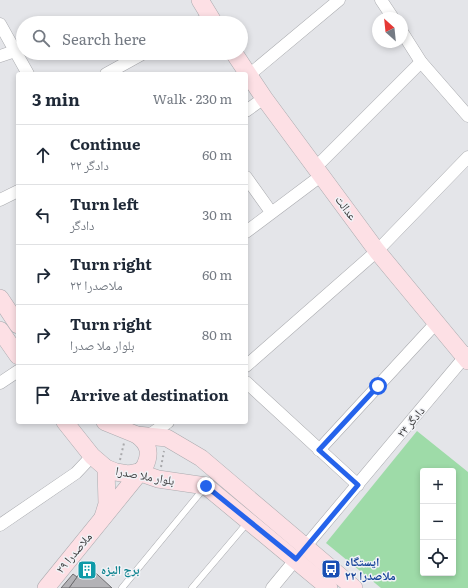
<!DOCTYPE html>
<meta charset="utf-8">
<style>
body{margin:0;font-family:Literata,"Noto Naskh Arabic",serif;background:#f6f6f7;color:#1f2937}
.controls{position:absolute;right:12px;bottom:12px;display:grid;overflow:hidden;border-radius:4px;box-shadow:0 2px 6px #0003}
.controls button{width:36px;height:36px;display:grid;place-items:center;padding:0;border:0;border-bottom:1px solid #e0e1e3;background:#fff;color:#1f2937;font:20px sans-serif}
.compass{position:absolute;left:372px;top:12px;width:36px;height:36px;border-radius:50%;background:#fff;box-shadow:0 2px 6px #0003;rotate:333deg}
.stop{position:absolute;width:12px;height:12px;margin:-9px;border:3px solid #2563eb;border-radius:50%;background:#fff}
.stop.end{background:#2563eb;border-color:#fff;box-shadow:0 1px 4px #0008}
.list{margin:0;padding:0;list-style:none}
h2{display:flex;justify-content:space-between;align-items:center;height:52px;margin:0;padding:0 16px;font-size:17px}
h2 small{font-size:13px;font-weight:400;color:#747a83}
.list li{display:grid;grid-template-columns:26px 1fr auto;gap:12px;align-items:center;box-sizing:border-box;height:60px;padding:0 16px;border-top:1px solid #e0e1e3}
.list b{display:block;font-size:15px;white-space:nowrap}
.list p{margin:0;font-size:13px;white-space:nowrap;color:#747a83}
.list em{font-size:13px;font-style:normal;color:#747a83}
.icon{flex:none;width:22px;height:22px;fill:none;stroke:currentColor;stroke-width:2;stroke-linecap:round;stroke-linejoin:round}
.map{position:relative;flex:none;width:468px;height:588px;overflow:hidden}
.search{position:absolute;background:#fff;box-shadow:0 2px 6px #0003;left:16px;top:16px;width:232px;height:44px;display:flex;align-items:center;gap:10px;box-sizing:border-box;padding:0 14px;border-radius:22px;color:#747a83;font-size:15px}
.panel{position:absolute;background:#fff;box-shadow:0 2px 6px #0003;left:16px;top:72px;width:232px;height:352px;border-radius:4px}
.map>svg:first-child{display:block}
.green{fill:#9edba8;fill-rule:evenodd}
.building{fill:#b3b2b6;stroke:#6d6c6f}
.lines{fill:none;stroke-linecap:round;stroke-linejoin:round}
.lane-casing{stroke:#aaabaf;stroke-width:7}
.street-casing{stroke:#aaabaf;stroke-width:13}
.secondary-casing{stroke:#aaabaf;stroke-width:18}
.path{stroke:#a9a9ac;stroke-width:2;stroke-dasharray:2 3;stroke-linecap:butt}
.lane{stroke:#fff;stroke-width:6}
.street{stroke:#fff;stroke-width:12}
.secondary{stroke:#fde0e5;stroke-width:17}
.route{stroke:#2563eb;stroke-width:5}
.labels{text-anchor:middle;stroke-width:3;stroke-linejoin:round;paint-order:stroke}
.street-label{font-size:12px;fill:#39393a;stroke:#f1f2f6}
.transit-label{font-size:12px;font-weight:bold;fill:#164399;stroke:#f1f2f6;text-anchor:start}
.culture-label{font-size:12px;font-weight:bold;fill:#0d838f;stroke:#f1f2f6;text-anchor:start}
</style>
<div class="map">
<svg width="468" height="588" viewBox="0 0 468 588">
<rect width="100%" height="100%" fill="#e4e5e9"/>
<!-- green -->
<path class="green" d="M 417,431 L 468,472 L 468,588 L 381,588 L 326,543 ZM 423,471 L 453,471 L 453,573 L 423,573 Z"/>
<!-- building -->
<g class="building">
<path d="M 86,564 L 112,588 L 69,588 Z"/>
<path d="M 73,574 L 77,577 L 69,588 L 61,588 Z"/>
</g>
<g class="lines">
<!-- lane casing -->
<g class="lane-casing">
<g id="lane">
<path d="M 122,588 L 205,487"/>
<path d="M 192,588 L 248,522"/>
</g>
</g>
<!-- street casing -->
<g class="street-casing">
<g id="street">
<path d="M 381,0 L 393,18"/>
<path d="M 198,23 L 210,17"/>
<path d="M 0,24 L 28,74"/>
<path d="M 402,32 L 421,62 L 468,116"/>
<path d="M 0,56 L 15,51"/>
<path d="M 106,74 L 144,53"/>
<path d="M 249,75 L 339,0"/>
<path d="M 246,111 L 264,98"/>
<path d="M 316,167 L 421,62"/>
<path d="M 246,177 L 271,212"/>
<path d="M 0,200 L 18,191"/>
<path d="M 246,232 L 322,175"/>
<path d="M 246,366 L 377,251 L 468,157"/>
<path d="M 246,382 L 358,485"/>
<path d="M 0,383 L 18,371"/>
<path d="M 148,436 L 168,422"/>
<path d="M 319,450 L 436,323"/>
<path d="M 0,525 L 76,473 L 92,456"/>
<path d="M 305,547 L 468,353"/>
<path d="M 272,588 L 296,559"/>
</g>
</g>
<!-- secondary casing -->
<g class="secondary-casing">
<g id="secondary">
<path d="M 200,0 L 214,23"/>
<path d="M 234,53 L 264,98 L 377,251 L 468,361"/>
<path d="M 0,298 L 18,325"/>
<path d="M 0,330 L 18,356"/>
<path d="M 65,422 L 92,456 L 106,468 L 116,472 L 128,474 L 138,472 L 158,479 L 206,486 L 329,588"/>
<path d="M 105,422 L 137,435 L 167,438 L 201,458 L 354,588"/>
<path d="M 103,517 L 107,504 L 106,468"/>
<path d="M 46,588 L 145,466 C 151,453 149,444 137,435"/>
</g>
</g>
<!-- path -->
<g class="path">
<path d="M 120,460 L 124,443"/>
<path d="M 161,467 L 164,451"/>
</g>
<!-- lane -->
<use href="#lane" class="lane"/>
<!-- street -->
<use href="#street" class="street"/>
<!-- secondary -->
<use href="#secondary" class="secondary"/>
</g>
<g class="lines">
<!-- route -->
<path class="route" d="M 206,486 L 296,559 L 358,485 L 319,450 L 378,386"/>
</g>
<!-- icons -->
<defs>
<g id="bus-square" transform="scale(1)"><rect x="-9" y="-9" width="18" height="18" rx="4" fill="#1a4fb4" stroke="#f1f2f6"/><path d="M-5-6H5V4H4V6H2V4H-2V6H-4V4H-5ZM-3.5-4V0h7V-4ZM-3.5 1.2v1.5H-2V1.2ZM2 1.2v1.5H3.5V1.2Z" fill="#fff"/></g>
<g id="building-square" transform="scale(1)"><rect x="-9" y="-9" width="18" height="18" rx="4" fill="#0f9aa8" stroke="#f1f2f6"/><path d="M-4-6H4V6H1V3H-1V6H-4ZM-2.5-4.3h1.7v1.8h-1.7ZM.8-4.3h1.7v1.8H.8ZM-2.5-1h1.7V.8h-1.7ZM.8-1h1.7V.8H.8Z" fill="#fff"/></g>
</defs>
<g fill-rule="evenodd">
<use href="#bus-square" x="331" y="569"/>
<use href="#building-square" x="87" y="570"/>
</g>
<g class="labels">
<!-- street labels -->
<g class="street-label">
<text transform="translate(346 208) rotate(54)" y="4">عدالت</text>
<text transform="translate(411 422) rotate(-50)" y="4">دادگر ۲۴</text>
<text transform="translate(145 476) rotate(10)" y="4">بلوار ملا صدرا</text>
<text transform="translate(74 553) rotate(-50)" y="4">ملاصدرا ۲۹</text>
</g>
<!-- transit labels -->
<g class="transit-label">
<text x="345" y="566">ایستگاه<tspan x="345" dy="14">ملاصدرا ۲۲</tspan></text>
</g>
<!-- culture labels -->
<g class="culture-label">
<text x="101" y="574">برج الیزه</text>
</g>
</g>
</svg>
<div class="controls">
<button>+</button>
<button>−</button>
<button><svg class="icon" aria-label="locate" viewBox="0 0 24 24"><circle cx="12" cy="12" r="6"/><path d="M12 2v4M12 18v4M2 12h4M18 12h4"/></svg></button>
</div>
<svg class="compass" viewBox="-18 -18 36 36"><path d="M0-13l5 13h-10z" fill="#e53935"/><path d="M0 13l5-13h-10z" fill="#747a83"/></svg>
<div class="stop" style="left:378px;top:386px"></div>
<div class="stop end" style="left:206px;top:486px"></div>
<div class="search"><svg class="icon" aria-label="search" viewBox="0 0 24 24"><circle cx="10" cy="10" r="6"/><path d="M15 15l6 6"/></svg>Search here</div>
<section class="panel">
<h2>3 min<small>Walk · 230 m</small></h2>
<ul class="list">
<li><svg class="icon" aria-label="ahead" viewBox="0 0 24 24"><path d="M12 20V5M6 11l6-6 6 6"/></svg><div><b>Continue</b><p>دادگر ۲۲</p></div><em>60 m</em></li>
<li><svg class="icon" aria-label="left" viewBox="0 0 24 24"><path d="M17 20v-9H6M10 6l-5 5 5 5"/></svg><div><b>Turn left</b><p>دادگر</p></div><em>30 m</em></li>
<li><svg class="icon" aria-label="right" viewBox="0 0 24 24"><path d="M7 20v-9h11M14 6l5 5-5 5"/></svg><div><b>Turn right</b><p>ملاصدرا ۲۲</p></div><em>60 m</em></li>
<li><svg class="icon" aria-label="right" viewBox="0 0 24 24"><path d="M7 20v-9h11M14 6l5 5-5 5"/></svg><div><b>Turn right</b><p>بلوار ملا صدرا</p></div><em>80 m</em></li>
<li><svg class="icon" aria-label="arrive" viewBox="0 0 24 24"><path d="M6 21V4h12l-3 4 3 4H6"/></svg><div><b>Arrive at destination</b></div></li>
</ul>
</section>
</div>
